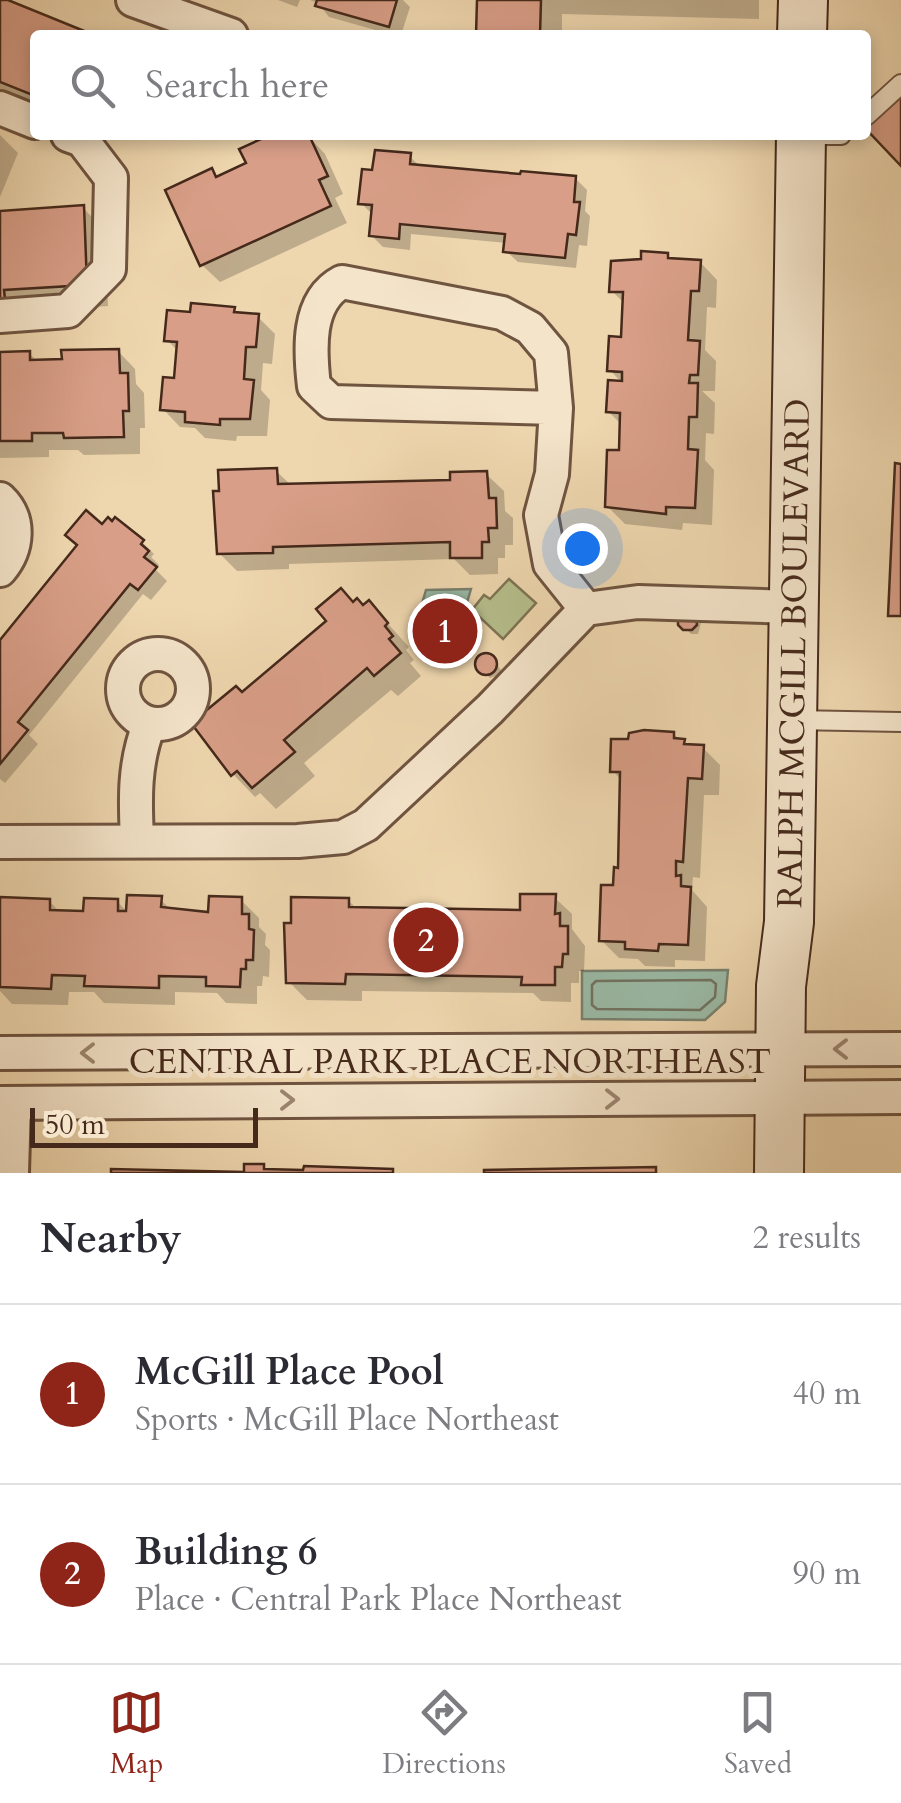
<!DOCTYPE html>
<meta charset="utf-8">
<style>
body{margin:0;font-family:Cardo,serif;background:#f2f2f3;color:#2b2b33}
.scale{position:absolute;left:30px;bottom:25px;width:228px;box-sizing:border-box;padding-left:10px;border:5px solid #45291b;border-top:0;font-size:28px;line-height:35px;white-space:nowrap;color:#45291b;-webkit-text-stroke:8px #f4e4ca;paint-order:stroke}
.you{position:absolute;left:582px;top:548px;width:35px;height:35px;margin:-25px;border:8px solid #fff;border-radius:50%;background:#1a73e8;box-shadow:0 0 0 15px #1a73e833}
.badge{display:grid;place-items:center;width:65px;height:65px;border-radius:50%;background:#8f2418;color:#fff;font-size:32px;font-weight:700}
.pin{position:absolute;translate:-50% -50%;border:5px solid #fff;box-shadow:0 2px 10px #0006}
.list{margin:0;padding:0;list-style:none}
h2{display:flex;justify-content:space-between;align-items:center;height:130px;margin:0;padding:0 40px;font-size:42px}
h2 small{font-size:32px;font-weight:400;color:#7c7c81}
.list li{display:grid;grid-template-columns:65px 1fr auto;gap:30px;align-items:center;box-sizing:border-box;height:180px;padding:0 40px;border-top:2px solid #e1e1e2}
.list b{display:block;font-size:38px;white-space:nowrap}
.list p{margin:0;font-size:32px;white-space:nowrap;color:#7c7c81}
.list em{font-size:32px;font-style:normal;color:#7c7c81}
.icon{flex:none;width:55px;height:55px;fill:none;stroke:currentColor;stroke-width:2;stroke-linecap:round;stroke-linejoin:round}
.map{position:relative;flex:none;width:901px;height:1173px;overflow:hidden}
.search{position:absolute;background:#fff;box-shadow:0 5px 15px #0003;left:30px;right:30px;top:30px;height:110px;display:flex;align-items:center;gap:25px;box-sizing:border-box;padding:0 35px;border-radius:10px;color:#7c7c81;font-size:38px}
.sheet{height:490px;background:#fff}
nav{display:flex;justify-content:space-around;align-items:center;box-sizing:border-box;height:140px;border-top:2px solid #e1e1e2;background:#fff;font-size:28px;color:#7c7c81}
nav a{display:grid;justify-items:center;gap:5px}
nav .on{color:#8f2418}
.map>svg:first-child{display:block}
.green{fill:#b6be8c;stroke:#7e7454;stroke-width:2.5}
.water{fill:#9abaa6;stroke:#78806e;stroke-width:2.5}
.shadow{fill:#0003}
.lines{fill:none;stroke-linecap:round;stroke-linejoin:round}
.shore{stroke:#707260;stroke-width:2.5}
.building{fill:#d89e87;stroke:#45291b;stroke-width:2.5}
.service-casing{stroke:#6f5440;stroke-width:22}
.minor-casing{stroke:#6f5440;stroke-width:38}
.secondary-casing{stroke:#45291b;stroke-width:52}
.service{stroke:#f4e4ca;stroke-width:18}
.minor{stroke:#f4e4ca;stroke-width:32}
.secondary{stroke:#f4e4ca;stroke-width:48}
.oneway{stroke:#9c8672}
.labels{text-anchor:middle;stroke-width:10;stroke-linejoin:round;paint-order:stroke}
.street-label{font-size:35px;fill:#45291b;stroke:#f4e4ca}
</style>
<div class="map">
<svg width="901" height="1173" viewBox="0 0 901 1173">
<rect width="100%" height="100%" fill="#eed6ae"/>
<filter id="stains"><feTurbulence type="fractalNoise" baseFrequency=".002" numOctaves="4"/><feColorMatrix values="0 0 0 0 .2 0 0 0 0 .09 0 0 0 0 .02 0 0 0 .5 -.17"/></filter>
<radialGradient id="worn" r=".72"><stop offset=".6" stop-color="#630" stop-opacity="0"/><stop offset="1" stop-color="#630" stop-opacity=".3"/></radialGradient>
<!-- green -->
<path class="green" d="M 509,579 L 536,603 L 503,639 L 472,610 L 484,595 L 490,599 Z"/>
<!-- water -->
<g class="water">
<path d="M 471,589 L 463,616 L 473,640 L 434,662 L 417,621 L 426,590 Z"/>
<path d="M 728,970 L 725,1002 L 705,1020 L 582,1019 L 582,971 Z"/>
</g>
<!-- shadow -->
<g class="shadow">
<path d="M 0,0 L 88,35 L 35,35 L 35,108 L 0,93 Z"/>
<path d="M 278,0 L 300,0 L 297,7 Z"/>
<path d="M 310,0 L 403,0 L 410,7 L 401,35 L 393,35 L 329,17 L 318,3 Z"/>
<path d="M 480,0 L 759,0 L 759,19 L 562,14 L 562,35 L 478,35 Z"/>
<path d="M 0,135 L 18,153 L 0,197 Z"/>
<path d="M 276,135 L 308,136 L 325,154 L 343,194 L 335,198 L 347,223 L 220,282 L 202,265 L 211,171 L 218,179 L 249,164 Z"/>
<path d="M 409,156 L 421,167 L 575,178 L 587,190 L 585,211 L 590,216 L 587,246 L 579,245 L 576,268 L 518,262 L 506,251 L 507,243 L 411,234 L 410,250 L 383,247 L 371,235 L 373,215 L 361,203 L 375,173 Z"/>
<path d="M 83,208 L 105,230 L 108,306 L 26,312 L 0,322 L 0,222 Z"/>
<path d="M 667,255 L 672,261 L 700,262 L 717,280 L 716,308 L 707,307 L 705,350 L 716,361 L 715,391 L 702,391 L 715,403 L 714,434 L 706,433 L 705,460 L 714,470 L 712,525 L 683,523 L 682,530 L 625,524 L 607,506 L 621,453 L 622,425 L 608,411 L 622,383 L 610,370 L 623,340 L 625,304 L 612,291 Z"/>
<path d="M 234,309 L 239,315 L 257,316 L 275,334 L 272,364 L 263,363 L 261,390 L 270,400 L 267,436 L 237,436 L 236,441 L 205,438 L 195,428 L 180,427 L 163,409 L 176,380 L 179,352 L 167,340 L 193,315 Z"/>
<path d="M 118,351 L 135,369 L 136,384 L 144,393 L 145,428 L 140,428 L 140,454 L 84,455 L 78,450 L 49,450 L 49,457 L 0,458 L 0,354 L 29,353 L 38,362 L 64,361 Z"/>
<path d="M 276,471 L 292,486 L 453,482 L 486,474 L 504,491 L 505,511 L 513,518 L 513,545 L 505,545 L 505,558 L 498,558 L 498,574 L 470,575 L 454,559 L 289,564 L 289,569 L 237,571 L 219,553 Z"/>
<path d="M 103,527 L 142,542 L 154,554 L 151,557 L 159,565 L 155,569 L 167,581 L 151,600 L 143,594 L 29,735 L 38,744 L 5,783 L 0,779 L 0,644 Z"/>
<path d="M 369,603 L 409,647 L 406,650 L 414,660 L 410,663 L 421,676 L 398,696 L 391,690 L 304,763 L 315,776 L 276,809 L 260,793 L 255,797 L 233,774 L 195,724 L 242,695 L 354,604 L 363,608 Z"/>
<path d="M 695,617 L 701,623 L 698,634 L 691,634 L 681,624 Z"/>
<path d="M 490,656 L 501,670 L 501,674 L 490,678 L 480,669 L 478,661 Z"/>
<path d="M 673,734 L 690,747 L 703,748 L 720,765 L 719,795 L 704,795 L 700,878 L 693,877 L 692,890 L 707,907 L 705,961 L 675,960 L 675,967 L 645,966 L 638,959 L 619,958 L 601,940 L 621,870 L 622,781 L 613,771 Z"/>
<path d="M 554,897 L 572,914 L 572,929 L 585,946 L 584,971 L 579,971 L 579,983 L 571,983 L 571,1002 L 541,1001 L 533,993 L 362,991 L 362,1001 L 307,1000 L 289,982 L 348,900 L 358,910 L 522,912 Z"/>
<path d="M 160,899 L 172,911 L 211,914 L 241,900 L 259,918 L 259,927 L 266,934 L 265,945 L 270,950 L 269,977 L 263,976 L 262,986 L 257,986 L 257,1004 L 226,1003 L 217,993 L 175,992 L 175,1005 L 104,1003 L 94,992 L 69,992 L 68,1005 L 12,1004 L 0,991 L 0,900 L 49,901 L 61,913 L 86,913 L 117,901 L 128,913 Z"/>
</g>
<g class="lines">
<!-- shore -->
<g class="shore">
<path d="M 453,600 L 456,605 L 453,618 L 459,635 L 440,646 C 429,632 424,614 437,600 Z"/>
<path d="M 711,980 L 716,984 L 715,997 L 700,1010 L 597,1009 L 592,1005 L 592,985 L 596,981 Z"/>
</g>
</g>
<!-- building -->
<g class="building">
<path d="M 0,0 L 8,0 L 94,35 L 35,35 L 35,96 L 0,82 Z"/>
<path d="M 317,0 L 397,0 L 389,27 L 315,6 Z"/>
<path d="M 477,0 L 541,0 L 540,35 L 476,35 Z"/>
<path d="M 901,91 L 901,166 L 866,129 L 866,125 Z"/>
<path d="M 270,135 L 309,135 L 328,176 L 319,180 L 331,206 L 200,266 L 165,190 L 212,168 L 216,177 L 246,163 L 239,149 Z"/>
<path d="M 375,150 L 411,153 L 410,164 L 520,174 L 521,171 L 576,176 L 574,202 L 580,202 L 576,235 L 568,234 L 565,258 L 503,252 L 505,234 L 400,224 L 399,239 L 369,236 L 372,205 L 358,204 L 362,169 L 372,170 Z"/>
<path d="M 84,205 L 87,285 L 4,290 L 5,299 L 0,299 L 0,211 Z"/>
<path d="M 641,251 L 668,253 L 668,258 L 701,260 L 699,291 L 691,291 L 688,340 L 700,341 L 698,375 L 690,375 L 689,383 L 698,383 L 697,417 L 689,417 L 688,449 L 698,450 L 695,508 L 666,507 L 666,514 L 605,507 L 607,450 L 619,450 L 620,413 L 606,412 L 608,380 L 622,381 L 622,372 L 607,371 L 609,336 L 621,337 L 623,292 L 609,292 L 611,261 L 641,259 Z"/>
<path d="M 191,303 L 235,307 L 234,312 L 259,314 L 256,347 L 246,347 L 244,379 L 254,380 L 250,419 L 220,419 L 220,425 L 185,422 L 185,412 L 160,410 L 163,377 L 174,378 L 177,342 L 164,341 L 167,310 L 190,312 Z"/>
<path d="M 119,349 L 120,373 L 128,373 L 129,411 L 123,411 L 124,437 L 64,438 L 63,433 L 32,433 L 32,441 L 0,441 L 0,352 L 30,351 L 30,360 L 62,359 L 61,350 Z"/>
<path d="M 895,463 L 901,464 L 901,616 L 888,616 Z"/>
<path d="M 277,468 L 278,484 L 450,480 L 450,472 L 487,471 L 489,498 L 496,498 L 497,528 L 488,528 L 489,542 L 482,542 L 482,558 L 450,558 L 450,542 L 273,547 L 273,553 L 217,554 L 213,491 L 219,491 L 218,470 Z"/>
<path d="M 86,510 L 102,524 L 108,517 L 112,521 L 115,517 L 144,540 L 141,544 L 149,551 L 144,557 L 157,567 L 138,590 L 130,584 L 18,722 L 28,730 L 0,764 L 0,640 L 77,545 L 65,535 Z"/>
<path d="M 341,588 L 353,602 L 357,598 L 363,605 L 369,600 L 388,623 L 385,626 L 393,636 L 389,639 L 401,653 L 374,676 L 367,668 L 284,740 L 295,752 L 252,788 L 237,771 L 231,776 L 191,723 L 236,686 L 242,692 L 326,621 L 316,609 Z"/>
<path d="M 696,615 L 697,625 L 692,630 L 683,630 L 678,625 L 678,616 Z"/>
<circle cx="486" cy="664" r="11"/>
<path d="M 644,730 L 674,732 L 674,738 L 685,739 L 684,744 L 704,745 L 702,779 L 688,778 L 683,862 L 676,861 L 676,876 L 681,875 L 681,886 L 691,887 L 688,945 L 659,944 L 658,951 L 625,949 L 625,942 L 599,941 L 601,885 L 613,885 L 614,867 L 618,868 L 620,772 L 610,772 L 611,739 L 628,739 L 629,733 Z"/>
<path d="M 520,894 L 556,894 L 555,914 L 560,913 L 560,926 L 568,926 L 568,954 L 563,954 L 562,967 L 555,967 L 555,985 L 521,985 L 522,977 L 346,974 L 345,984 L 286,983 L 284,923 L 291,923 L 291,897 L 349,898 L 349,907 L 520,910 Z"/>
<path d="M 127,895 L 162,896 L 161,907 L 208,912 L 209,896 L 242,897 L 242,914 L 249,914 L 249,929 L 254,930 L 253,960 L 246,960 L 246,969 L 241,969 L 240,987 L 206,986 L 206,977 L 159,976 L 159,988 L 84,986 L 85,976 L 52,975 L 51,989 L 0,987 L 0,897 L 50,899 L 50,910 L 83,911 L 84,898 L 118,899 L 118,911 L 126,911 Z"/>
<path d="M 244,1164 L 264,1164 L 264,1169 L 303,1170 L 304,1166 L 393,1169 L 393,1173 L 111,1173 L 111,1169 L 244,1172 Z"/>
<path d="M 656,1167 L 656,1173 L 484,1173 L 484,1170 Z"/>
</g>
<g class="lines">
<!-- service casing -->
<g class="service-casing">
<g id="service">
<path d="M 866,116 L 901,84"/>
<path d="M 805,135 L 841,135"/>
<path d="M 793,720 L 901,722"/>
</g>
</g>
<!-- minor casing -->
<g class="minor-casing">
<g id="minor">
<path d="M 133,0 L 231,35"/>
<path d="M 0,108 L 35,122"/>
<path d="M 0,316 L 68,311 L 109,269 L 111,178 L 82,140 L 68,135"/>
<path d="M 556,408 L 331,402 L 314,386 C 310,352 306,301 342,282 L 502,313 L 530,328 L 551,353 L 556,408 L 552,474 L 541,515 L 550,564 L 586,609"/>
<path d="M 0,499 C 21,519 18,549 0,570"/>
<circle cx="158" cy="689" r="35"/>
<path d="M 137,839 C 135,799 134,763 149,725"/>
<path d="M 0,842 L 298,841 L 343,837 L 366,825 L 490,709 L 586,609 L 638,602 L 794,607"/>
<path d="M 0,1053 L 901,1049"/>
<path d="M 0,1103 L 901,1097"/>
<path d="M 12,1173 L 14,1103"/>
</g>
</g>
<!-- secondary casing -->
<g class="secondary-casing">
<g id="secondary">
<path d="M 802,35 L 803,0"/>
<path id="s1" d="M 779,1173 L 781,986 L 789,922 L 801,135"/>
</g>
</g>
<!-- service -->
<use href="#service" class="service"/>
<!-- minor -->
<use href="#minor" class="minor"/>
<!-- secondary -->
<use href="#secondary" class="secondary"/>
</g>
<!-- one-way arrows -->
<defs><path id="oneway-chevron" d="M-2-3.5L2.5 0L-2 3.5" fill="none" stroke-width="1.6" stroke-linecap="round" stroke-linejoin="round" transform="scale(2.5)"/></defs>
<g class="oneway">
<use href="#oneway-chevron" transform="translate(841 1049) rotate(180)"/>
<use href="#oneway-chevron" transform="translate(88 1053) rotate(180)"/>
<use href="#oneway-chevron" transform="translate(612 1099)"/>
<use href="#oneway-chevron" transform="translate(287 1100)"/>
</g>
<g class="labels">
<!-- street labels -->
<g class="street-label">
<text dy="12" stroke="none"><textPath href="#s1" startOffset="520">RALPH MCGILL BOULEVARD</textPath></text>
<text x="450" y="1073">CENTRAL PARK PLACE NORTHEAST</text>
</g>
</g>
<rect width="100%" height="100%" filter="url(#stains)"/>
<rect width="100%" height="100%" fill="url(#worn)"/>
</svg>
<div class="scale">50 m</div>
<div class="you"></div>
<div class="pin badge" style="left:445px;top:631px">1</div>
<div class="pin badge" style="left:426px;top:940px">2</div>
<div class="search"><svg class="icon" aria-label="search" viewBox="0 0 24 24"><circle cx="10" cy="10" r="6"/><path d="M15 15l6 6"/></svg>Search here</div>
</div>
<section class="sheet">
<h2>Nearby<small>2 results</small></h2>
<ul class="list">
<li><span class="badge">1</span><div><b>McGill Place Pool</b><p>Sports · McGill Place Northeast</p></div><em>40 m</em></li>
<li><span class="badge">2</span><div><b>Building 6</b><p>Place · Central Park Place Northeast</p></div><em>90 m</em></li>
</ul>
</section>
<nav>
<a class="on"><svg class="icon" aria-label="map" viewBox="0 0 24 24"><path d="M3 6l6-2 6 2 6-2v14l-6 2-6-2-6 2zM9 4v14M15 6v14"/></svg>Map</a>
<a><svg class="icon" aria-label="directions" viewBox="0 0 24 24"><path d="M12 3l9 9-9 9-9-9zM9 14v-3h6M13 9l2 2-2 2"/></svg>Directions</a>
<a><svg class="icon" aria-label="saved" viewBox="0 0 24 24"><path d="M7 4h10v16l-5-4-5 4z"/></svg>Saved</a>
</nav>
